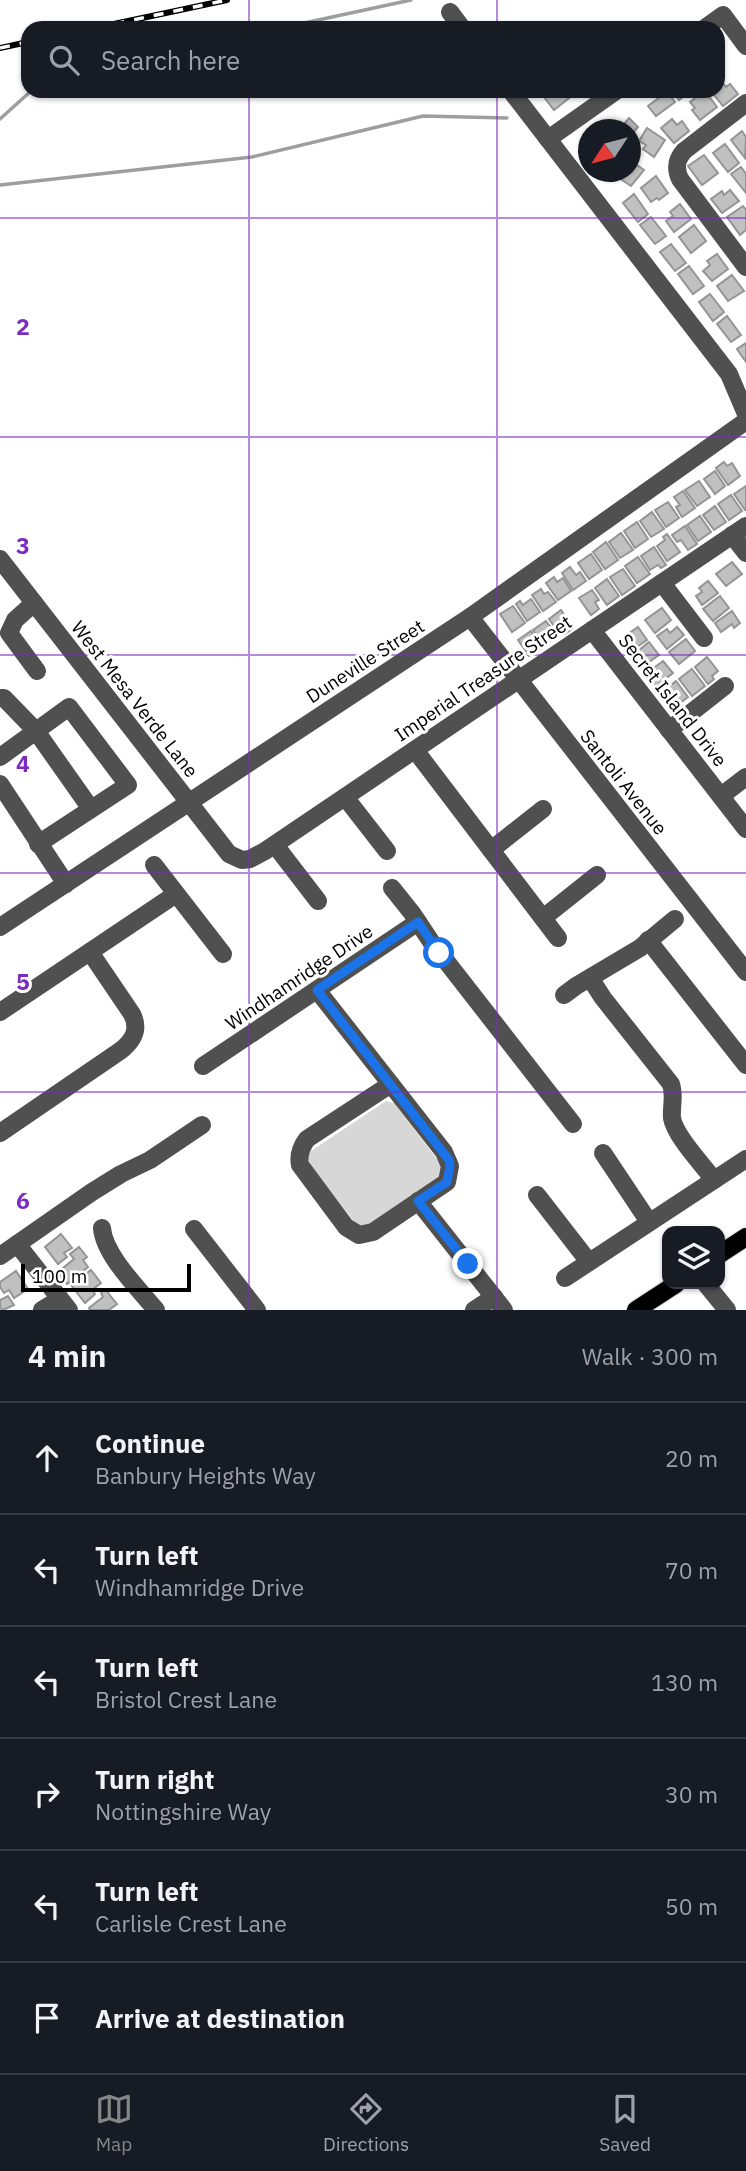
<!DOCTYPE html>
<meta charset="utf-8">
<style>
body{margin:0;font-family:"IBM Plex Sans",sans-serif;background:#242831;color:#f1f3f6}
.controls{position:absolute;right:21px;bottom:21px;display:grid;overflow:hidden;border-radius:14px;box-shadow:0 2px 5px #0004}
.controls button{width:63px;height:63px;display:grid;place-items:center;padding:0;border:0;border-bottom:2px solid #363941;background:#171b24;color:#f1f3f6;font:35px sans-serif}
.compass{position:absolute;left:578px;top:119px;width:63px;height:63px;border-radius:50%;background:#171b24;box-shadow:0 2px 5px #0004;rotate:234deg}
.scale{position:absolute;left:21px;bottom:18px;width:170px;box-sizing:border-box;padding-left:7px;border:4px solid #000;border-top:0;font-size:19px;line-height:24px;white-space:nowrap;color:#000;-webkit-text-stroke:5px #fff;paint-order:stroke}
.stop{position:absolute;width:21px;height:21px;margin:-16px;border:5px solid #1a73e8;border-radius:50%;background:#fff}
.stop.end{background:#1a73e8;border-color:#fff;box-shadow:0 2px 7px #0008}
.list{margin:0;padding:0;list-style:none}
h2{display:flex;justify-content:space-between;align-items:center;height:91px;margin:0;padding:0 28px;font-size:30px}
h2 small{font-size:23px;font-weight:400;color:#9ea1a6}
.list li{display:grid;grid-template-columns:46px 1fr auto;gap:21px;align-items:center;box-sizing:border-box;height:112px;padding:0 28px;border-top:2px solid #363941}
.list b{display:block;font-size:26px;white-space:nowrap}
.list p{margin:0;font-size:23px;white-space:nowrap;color:#9ea1a6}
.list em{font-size:23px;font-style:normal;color:#9ea1a6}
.icon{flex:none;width:38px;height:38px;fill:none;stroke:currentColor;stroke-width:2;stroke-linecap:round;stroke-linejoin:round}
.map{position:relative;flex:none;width:746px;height:1310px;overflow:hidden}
.search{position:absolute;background:#171b24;box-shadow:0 2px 5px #0004;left:21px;right:21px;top:21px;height:77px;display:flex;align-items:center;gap:18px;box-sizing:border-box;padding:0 24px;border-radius:21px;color:#9ea1a6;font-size:26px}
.sheet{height:763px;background:#171b24}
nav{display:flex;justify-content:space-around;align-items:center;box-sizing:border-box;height:98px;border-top:2px solid #363941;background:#171b24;font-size:19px;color:#9ea1a6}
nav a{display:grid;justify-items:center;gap:4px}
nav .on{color:#858687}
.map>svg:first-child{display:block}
.green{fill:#d7d7d7}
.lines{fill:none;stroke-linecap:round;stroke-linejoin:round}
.stream{stroke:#9e9e9e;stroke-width:3.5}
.building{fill:#c0c0c0;stroke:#949494;stroke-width:2}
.major-casing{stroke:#dbdbdb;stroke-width:20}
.minor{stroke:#505050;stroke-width:18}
.major{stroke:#000;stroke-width:18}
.rail-casing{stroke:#000;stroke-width:6}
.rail{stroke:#fff;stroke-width:3.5;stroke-dasharray:10;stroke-linecap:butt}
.route{stroke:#1a73e8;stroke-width:9}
.grid{fill:none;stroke:#7b2cbf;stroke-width:2;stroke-opacity:0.55}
.labels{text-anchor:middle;stroke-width:6;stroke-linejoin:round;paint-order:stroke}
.street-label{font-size:19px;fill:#000;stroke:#fff}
.grid-label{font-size:23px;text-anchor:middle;font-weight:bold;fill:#7b2cbf;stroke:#fff;stroke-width:6;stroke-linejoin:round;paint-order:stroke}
</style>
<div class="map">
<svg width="746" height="1310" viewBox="0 0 746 1310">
<rect width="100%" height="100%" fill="#fff"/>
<!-- green -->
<path class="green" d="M 386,1101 L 394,1103 L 440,1163 L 443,1172 L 440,1178 L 370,1226 L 362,1228 L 356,1224 L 311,1166 L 307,1157 L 311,1151 Z"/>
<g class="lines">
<!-- stream -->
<g class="stream">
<path d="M 281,28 L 411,0"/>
<path d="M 0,119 L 31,91"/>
<path d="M 0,185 L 252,157 L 423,116 L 507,118"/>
</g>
</g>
<!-- building -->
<g class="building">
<path d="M 721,81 L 726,87 L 730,84 L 738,94 L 723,106 L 711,91 L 718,91 L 718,83 Z"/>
<path d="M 552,91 L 571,91 L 573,95 L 554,110 L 544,97 Z"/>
<path d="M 672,91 L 691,91 L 679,100 Z"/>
<path d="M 705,91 L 717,107 L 700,120 L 692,110 L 695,108 L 690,102 Z"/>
<path d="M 667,92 L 675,102 L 656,116 L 648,106 Z"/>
<path d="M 629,118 L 638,127 L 630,136 L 630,130 L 619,130 Z"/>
<path d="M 672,119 L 677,125 L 682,121 L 689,131 L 674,143 L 661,128 Z"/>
<path d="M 647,128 L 665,140 L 654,157 L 643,149 L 646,145 L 639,141 Z"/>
<path d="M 742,131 L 746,137 L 745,158 L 731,140 Z"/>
<path d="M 725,144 L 739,163 L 728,172 L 713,153 Z"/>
<path d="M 704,155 L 718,173 L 702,185 L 688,166 Z"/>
<path d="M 630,160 L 644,170 L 631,186 L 616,176 L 619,172 L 630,172 Z"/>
<path d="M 741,167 L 746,174 L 746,193 L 731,174 Z"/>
<path d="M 656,176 L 668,193 L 659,200 L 657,198 L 651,202 L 641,188 Z"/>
<path d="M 730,190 L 739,201 L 722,213 L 711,199 L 722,191 L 724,195 Z"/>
<path d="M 634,194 L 648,214 L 638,222 L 623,203 Z"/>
<path d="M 680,204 L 691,219 L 674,232 L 666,221 L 673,216 L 670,212 Z"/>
<path d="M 743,206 L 746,210 L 746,230 L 740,235 L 727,217 Z"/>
<path d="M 651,217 L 666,236 L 655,244 L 640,225 Z"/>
<path d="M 694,225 L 706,241 L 691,253 L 679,237 Z"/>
<path d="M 671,244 L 686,263 L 675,271 L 660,252 Z"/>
<path d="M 717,254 L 728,269 L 712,281 L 703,271 L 710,265 L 707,261 Z"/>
<path d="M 689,266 L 704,286 L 693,294 L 678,274 Z"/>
<path d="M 732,275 L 744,291 L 728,301 L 717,286 Z"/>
<path d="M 710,294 L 724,312 L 713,321 L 699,302 Z"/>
<path d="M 727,316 L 741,335 L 731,342 L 717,324 Z"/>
<path d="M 746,343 L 746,362 L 737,349 Z"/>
<path d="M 724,462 L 727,466 L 732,463 L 740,476 L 728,485 L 716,468 Z"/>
<path d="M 715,471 L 725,486 L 715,494 L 704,479 Z"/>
<path d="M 699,481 L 710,497 L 697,506 L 685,490 Z"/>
<path d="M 746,486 L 746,509 L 745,510 L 734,494 Z"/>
<path d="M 683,491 L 695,508 L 682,517 L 676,507 L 680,505 L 674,497 Z"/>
<path d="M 731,495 L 742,511 L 729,520 L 718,504 Z"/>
<path d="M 668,502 L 679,518 L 666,527 L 655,510 Z"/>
<path d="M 715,506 L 726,522 L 714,530 L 703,515 Z"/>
<path d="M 652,512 L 664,529 L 651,537 L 640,521 Z"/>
<path d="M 700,516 L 711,532 L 698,541 L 687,525 Z"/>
<path d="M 637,522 L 648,539 L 635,548 L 624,531 Z"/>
<path d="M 685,526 L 697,544 L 688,550 L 681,540 L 677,542 L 672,535 Z"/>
<path d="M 621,533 L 633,550 L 620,558 L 609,542 Z"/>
<path d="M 667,534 L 680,552 L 667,561 L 657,546 L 665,540 L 663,537 Z"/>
<path d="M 606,542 L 618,560 L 605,569 L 593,552 Z"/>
<path d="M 654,547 L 666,565 L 661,568 L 658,565 L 650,570 L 641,556 Z"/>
<path d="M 591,554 L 602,570 L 589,579 L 578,563 Z"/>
<path d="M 638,557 L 650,574 L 637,583 L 625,566 Z"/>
<path d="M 732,562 L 742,574 L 726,586 L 716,574 Z"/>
<path d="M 570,567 L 576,575 L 580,572 L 586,581 L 573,590 L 562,573 Z"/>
<path d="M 623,569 L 635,586 L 622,595 L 610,577 Z"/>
<path d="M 554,577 L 557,582 L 563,578 L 571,591 L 558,600 L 546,583 Z"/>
<path d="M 607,579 L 619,596 L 607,605 L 595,588 Z"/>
<path d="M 708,581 L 718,593 L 702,605 L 696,596 L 702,592 L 699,588 Z"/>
<path d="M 541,589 L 544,594 L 548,592 L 556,602 L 543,611 L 532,595 Z"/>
<path d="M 592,590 L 599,600 L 595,602 L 599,609 L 591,615 L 579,598 Z"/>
<path d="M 720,596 L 729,608 L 713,621 L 703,609 Z"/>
<path d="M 531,599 L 540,612 L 527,621 L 516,604 L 520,601 L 523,605 Z"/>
<path d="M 513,606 L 525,623 L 512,632 L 500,614 Z"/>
<path d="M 662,608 L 671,620 L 655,633 L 645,620 Z"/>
<path d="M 561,610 L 573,628 L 565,634 L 558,623 L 554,626 L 549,619 Z"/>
<path d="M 732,611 L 740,623 L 734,628 L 732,624 L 721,632 L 715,623 Z"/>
<path d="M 546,621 L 557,636 L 544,646 L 533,630 Z"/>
<path d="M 638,627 L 647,640 L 631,651 L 625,643 L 631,638 L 628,634 Z"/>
<path d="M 677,627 L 684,635 L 667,649 L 657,636 L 667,629 L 670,633 Z"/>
<path d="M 531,631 L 542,648 L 529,656 L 518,640 Z"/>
<path d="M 686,639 L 695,651 L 679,664 L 669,652 Z"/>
<path d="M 649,642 L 659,655 L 642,667 L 633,655 Z"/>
<path d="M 707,657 L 718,671 L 712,676 L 714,679 L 708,684 L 695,667 Z"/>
<path d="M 663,661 L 673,673 L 656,686 L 647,673 Z"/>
<path d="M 692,669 L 705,686 L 692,696 L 679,679 Z"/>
<path d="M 676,681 L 688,697 L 676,706 L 664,691 Z"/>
<path d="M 61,1234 L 72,1248 L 64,1253 L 67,1257 L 58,1264 L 45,1247 Z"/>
<path d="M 79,1247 L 87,1257 L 83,1260 L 88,1267 L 67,1284 L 58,1272 L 74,1259 L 70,1254 Z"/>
<path d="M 91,1270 L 101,1283 L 92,1290 L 95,1294 L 85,1303 L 71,1285 Z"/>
<path d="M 16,1271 L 28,1289 L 14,1298 L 9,1290 L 4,1293 L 0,1287 L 0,1282 Z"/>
<path d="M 105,1289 L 117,1304 L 109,1310 L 90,1310 L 89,1308 L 103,1297 L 101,1293 Z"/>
<path d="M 8,1296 L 14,1305 L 3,1310 L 0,1308 L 0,1300 Z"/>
</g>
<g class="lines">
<!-- major casing -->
<g class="major-casing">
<g id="major">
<path d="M 720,1254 L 746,1237"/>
<path d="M 636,1310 L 676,1284"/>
</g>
</g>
<!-- minor -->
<g class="minor">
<path d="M 450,12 L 462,28"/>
<path d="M 705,28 L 723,15 L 746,46"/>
<path d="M 511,91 L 729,374 L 746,414"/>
<path d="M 746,103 L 684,151 C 676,160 675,168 680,179 L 746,267"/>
<path d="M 548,139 L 616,91"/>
<path d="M 732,535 L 746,553"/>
<path d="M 0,559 L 229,854 L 242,860 L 250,859 L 265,851 L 746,526"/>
<path d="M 662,583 L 704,638"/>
<path d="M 34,603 L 15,620 L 9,633 L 37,671"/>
<path d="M 470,617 L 746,972"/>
<path d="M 592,630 L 746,829"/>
<path d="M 0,698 L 4,698 L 36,731 L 91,809"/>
<path d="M 669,730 L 725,686"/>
<path d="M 415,750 L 558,938"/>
<path d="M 0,757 L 69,707 L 128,785 L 38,844"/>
<path d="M 0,784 L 66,884"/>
<path d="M 721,796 L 746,777"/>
<path d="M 345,797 L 387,851"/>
<path d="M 275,845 L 318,901"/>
<path d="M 491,850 L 543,809"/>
<path d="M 154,865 L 223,954"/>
<path d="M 392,888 L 412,913 L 432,943 L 573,1124"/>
<path d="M 543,918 L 597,875"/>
<path d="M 0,927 L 470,617 L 746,421"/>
<path d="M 648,940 L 746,1065"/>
<path d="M 590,978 L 603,998 L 671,1084 C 675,1096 671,1106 672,1118 C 675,1136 703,1165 714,1180"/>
<path d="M 317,990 L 444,1152 L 450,1166 L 447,1182 L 373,1232 L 359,1235 L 346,1227 L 300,1165 C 298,1155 301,1147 307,1139 L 391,1084"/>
<path d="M 564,995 L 576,986 L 640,948 L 675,919"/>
<path d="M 0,1012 L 176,894"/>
<path d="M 203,1066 L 418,922"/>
<path d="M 0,1133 L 120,1051 C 133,1041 140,1030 132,1014 L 90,952"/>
<path d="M 603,1153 L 649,1222"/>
<path d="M 537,1195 L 589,1262"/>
<path d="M 418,1201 L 504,1310"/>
<path d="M 102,1228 C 104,1255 139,1289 156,1310"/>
<path d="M 194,1229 L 257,1310"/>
<path d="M 17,1244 L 69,1310"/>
<path d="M 0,1256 L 92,1192 L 121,1174 L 150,1160 L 202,1125"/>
<path d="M 565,1278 L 746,1159"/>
<path d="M 706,1284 L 727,1310"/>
<path d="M 42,1310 L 60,1299"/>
<path d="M 474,1310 L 494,1297"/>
</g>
<!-- major -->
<use href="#major" class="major"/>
<!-- rail casing -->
<g class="rail-casing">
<g id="rail">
<path d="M 95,28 L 227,0"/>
<path d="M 0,48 L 28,42"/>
</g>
</g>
<!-- rail -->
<use href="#rail" class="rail"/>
</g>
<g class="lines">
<!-- route -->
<path class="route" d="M 439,953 L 418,922 L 317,990 L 449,1160 L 450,1166 L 447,1182 L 418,1201 L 468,1264"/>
</g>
<!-- grid -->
<path class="grid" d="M 249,0 L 249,28M 497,0 L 497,28M 249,91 L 249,1310M 497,91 L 497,1310M 0,218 L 746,218M 0,437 L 746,437M 0,655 L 746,655M 0,873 L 746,873M 0,1092 L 746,1092"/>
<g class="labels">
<!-- street labels -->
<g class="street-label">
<text transform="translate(365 661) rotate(-33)" y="7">Duneville Street</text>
<text transform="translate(483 678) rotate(-34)" y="7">Imperial Treasure Street</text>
<text transform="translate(135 699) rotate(52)" y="7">West Mesa Verde Lane</text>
<text transform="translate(673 700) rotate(52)" y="7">Secret Island Drive</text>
<text transform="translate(624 782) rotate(52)" y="7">Santoli Avenue</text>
<text transform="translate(299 977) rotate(-34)" y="7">Windhamridge Drive</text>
</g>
</g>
<g class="grid-label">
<text x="23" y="335">2</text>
<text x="23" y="554">3</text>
<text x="23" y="772">4</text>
<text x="23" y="990">5</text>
<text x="23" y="1209">6</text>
</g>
</svg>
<div class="controls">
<button><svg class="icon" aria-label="layers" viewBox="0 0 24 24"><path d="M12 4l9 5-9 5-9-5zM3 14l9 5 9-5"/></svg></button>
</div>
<svg class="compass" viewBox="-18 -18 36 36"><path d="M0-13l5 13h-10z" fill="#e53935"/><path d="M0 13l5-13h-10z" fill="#9ea1a6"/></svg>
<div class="scale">100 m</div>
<div class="stop" style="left:439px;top:953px"></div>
<div class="stop end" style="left:468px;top:1264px"></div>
<div class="search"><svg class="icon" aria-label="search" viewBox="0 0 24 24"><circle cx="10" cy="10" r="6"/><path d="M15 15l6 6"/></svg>Search here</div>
</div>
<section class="sheet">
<h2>4 min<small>Walk · 300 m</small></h2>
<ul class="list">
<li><svg class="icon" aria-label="ahead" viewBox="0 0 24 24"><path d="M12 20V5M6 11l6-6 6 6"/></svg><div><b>Continue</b><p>Banbury Heights Way</p></div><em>20 m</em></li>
<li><svg class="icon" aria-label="left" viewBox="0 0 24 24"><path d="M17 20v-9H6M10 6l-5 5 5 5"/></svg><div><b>Turn left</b><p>Windhamridge Drive</p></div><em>70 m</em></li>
<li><svg class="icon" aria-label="left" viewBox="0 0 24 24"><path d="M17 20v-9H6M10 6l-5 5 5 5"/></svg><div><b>Turn left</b><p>Bristol Crest Lane</p></div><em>130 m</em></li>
<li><svg class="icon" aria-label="right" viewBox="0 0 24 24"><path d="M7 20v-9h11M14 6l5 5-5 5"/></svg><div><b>Turn right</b><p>Nottingshire Way</p></div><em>30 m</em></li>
<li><svg class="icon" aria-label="left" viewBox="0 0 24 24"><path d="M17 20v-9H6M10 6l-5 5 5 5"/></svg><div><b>Turn left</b><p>Carlisle Crest Lane</p></div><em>50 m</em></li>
<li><svg class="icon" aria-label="arrive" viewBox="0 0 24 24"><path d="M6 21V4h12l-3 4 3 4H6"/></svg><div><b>Arrive at destination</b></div></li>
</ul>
</section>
<nav>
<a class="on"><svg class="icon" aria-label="map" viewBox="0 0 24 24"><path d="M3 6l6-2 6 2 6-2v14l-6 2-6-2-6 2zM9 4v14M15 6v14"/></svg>Map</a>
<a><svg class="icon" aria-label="directions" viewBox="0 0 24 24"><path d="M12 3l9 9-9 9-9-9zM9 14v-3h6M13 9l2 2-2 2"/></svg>Directions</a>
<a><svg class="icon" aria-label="saved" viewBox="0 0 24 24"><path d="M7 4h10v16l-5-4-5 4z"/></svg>Saved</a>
</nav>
